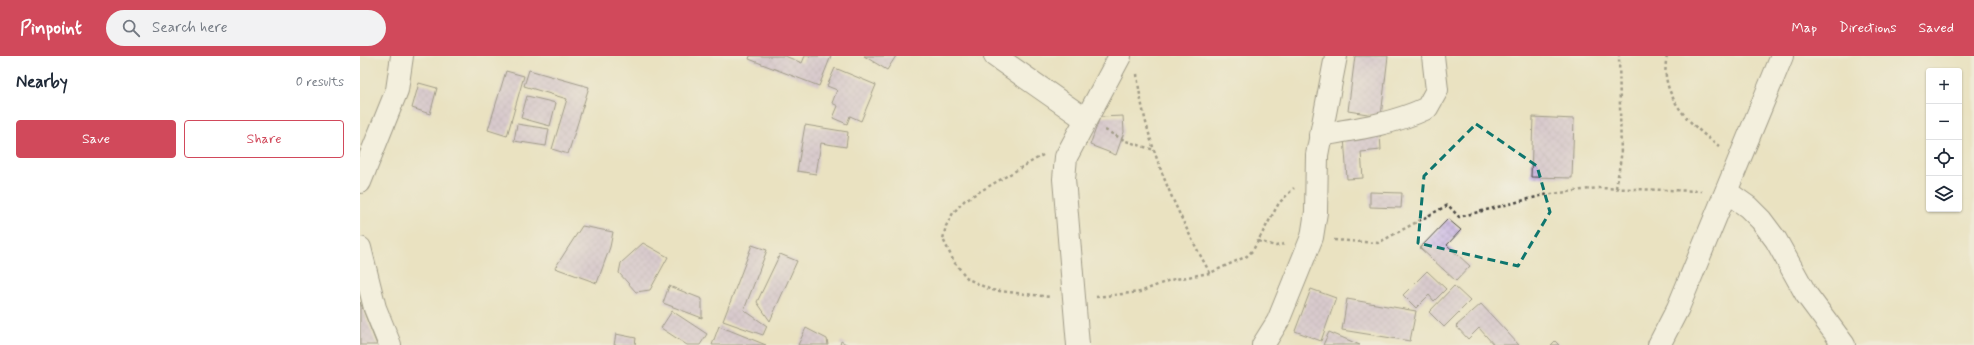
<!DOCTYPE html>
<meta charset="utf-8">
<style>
body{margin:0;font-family:Mynerve,sans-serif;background:#f2f2f3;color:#1f2937}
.controls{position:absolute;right:12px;top:12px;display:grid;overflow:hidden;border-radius:4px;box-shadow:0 1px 3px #0004}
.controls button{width:36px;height:36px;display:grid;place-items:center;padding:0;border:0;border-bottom:1px solid #e0e1e3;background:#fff;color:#1f2937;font:20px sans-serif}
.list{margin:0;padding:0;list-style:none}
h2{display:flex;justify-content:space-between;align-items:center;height:52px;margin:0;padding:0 16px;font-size:17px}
h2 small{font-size:13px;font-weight:400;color:#747a83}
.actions{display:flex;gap:8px;padding:12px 16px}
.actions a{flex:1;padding:9px 0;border:1px solid #d1495b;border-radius:4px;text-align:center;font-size:14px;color:#d1495b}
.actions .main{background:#d1495b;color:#fff}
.icon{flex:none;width:22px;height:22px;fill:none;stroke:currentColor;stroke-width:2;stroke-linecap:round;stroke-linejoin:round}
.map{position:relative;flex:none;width:1614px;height:289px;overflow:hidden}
header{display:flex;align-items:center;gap:24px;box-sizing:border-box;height:56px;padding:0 20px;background:#d1495b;color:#fff}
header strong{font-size:19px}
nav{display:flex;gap:22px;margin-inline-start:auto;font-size:14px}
.search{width:280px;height:36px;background:#f2f2f3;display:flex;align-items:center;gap:10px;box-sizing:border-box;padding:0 14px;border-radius:22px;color:#747a83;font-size:15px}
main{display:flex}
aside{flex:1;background:#fff}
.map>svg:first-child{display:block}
.building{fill:url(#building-cross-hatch)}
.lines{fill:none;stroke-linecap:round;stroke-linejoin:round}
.minor-casing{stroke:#484642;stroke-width:24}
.path{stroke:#484642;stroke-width:2.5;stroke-dasharray:3 3;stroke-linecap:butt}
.minor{stroke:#fff;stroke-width:22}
.marked{fill:none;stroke:#0f766e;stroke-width:3;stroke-dasharray:8 5;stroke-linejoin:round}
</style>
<header>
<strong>Pinpoint</strong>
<div class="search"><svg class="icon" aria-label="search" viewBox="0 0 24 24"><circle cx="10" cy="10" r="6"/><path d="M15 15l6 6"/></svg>Search here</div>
<nav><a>Map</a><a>Directions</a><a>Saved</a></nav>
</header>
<main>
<aside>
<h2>Nearby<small>0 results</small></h2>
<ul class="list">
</ul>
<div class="actions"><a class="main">Save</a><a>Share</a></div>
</aside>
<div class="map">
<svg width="1614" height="289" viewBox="0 0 1614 289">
<defs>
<pattern id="building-cross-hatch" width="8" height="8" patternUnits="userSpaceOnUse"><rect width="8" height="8" fill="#c3acdc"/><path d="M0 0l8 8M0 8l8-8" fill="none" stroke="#9f8cb3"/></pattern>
</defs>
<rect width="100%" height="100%" fill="#f6f6f2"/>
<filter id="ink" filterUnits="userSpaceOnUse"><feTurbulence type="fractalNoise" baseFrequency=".025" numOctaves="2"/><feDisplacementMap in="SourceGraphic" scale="8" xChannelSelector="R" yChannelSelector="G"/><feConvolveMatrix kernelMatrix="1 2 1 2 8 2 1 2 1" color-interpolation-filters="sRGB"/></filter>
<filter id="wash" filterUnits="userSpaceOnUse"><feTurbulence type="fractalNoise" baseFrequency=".012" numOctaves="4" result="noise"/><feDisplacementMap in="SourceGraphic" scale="16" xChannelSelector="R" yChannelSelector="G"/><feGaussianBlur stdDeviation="0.9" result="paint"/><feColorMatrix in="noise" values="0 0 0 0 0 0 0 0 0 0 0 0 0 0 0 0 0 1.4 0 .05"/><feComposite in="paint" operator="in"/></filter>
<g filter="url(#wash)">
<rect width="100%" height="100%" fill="#eae2c1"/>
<g id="blocks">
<!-- building -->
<g class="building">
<path d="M 390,0 L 425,0 L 442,7 L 445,0 L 471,0 L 459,30 L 389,3 Z"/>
<path d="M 504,0 L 536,0 L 527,14 Z"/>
<path d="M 995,0 L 1028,0 L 1021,60 L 988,55 Z"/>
<path d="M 475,12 L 516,29 L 501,65 L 490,60 L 487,68 L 473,62 L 478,50 L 472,47 L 477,34 L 467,30 Z"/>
<path d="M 169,14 L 229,31 L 208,98 L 192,93 L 207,43 L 164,30 Z"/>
<path d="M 146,15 L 164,20 L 147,80 L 128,74 Z"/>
<path d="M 59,27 L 77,32 L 70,58 L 52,52 Z"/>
<path d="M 167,40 L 196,47 L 190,70 L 161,62 Z"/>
<path d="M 763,60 L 764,76 L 756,99 L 730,89 L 740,61 Z"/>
<path d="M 1173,61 L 1214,63 L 1212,122 L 1171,121 Z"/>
<path d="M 157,68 L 189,73 L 186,90 L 154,85 Z"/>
<path d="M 445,69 L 488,76 L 486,91 L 461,87 L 456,118 L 437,115 Z"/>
<path d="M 1020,78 L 1021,94 L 1001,96 L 1003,122 L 987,123 L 984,81 Z"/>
<path d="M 1010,136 L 1042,137 L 1041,152 L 1010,151 Z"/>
<path d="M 1088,163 L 1101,174 L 1087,189 L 1110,210 L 1096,225 L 1060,192 Z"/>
<path d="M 222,170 L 253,176 L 250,191 L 237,227 L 195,212 Z"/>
<path d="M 283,187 L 308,201 L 290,234 L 276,236 L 259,217 L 261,207 Z"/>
<path d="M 392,189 L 407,194 L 384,254 L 407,270 L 403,279 L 363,265 Z"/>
<path d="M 420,198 L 437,205 L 410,265 L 397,246 Z"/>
<path d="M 1067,215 L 1086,233 L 1074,245 L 1069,239 L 1056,252 L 1043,239 Z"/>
<path d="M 309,230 L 342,243 L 342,262 L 303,247 Z"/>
<path d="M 1094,230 L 1110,245 L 1084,271 L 1069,256 Z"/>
<path d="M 951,233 L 976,242 L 961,285 L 935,275 Z"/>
<path d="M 987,243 L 1056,255 L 1050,285 L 982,274 Z"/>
<path d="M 0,246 L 17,289 L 0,289 Z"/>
<path d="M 1121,248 L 1159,289 L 1134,289 L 1119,272 L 1108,283 L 1096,270 Z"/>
<path d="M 312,255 L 347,278 L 340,289 L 327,289 L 301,272 Z"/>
<path d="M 359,270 L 406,289 L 352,289 Z"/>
<path d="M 446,272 L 467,283 L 468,289 L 438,289 Z"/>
<path d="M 969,276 L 1000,289 L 963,289 Z"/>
<path d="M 256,278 L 276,282 L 275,289 L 254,289 Z"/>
<path d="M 481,285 L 488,289 L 480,289 Z"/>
<path d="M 1195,285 L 1199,289 L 1191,289 Z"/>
</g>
</g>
</g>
<g filter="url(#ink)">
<use href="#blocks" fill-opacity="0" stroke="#484642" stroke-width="1"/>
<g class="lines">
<!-- minor casing -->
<g class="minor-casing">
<g id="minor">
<path d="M 635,0 L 725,63"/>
<path d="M 960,79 C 997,73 1033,68 1067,52 L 1077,34 L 1073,0"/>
<path d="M 0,126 L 37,34 L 42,0"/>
<path d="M 1367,136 L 1388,151 L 1401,164 L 1416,184 L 1446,238 L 1484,289"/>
<path d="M 0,192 L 15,252 L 30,289"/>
<path d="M 718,289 L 704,123 L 706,101 L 760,0"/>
<path d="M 903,289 L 918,265 L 952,181 L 956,156 L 957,99 L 976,0"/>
<path d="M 1299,289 L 1318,252 L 1422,0"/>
</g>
</g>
<!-- path -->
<g class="path">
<path d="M 1307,0 C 1298,39 1331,70 1359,90"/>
<path d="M 777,18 C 785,89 816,156 850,217"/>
<path d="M 745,74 L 766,85 L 794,94"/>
<path d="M 683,99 L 605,144 L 593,157 L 586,170 L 583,183 L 594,206 L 608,223 L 631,234 L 691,241"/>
<path d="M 1256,132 L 1261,101 L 1259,0"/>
<path d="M 974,184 L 1018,187 L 1088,149 L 1099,161 L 1184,139 L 1238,132 L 1342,135"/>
<path d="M 898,185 L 916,190 L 924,188"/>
<path d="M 736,241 L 780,236 L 810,224 L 850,217 L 887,200 L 893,194 L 919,147 L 934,132"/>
</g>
<!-- minor -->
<use href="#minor" class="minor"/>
</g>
</g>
<!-- marked area -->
<path d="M0 0H1614V289H0ZM 1116,68 L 1177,110 L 1190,156 L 1158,210 L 1058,187 L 1064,120 Z" fill="#eae2c1" fill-opacity=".55" fill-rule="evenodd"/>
<path class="marked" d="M 1116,68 L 1177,110 L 1190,156 L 1158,210 L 1058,187 L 1064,120 Z"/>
</svg>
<div class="controls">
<button>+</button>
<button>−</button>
<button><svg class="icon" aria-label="locate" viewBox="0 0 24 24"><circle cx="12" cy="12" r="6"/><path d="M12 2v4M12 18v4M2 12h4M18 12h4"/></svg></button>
<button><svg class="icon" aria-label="layers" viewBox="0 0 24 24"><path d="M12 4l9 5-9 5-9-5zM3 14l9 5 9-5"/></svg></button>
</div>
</div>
</main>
